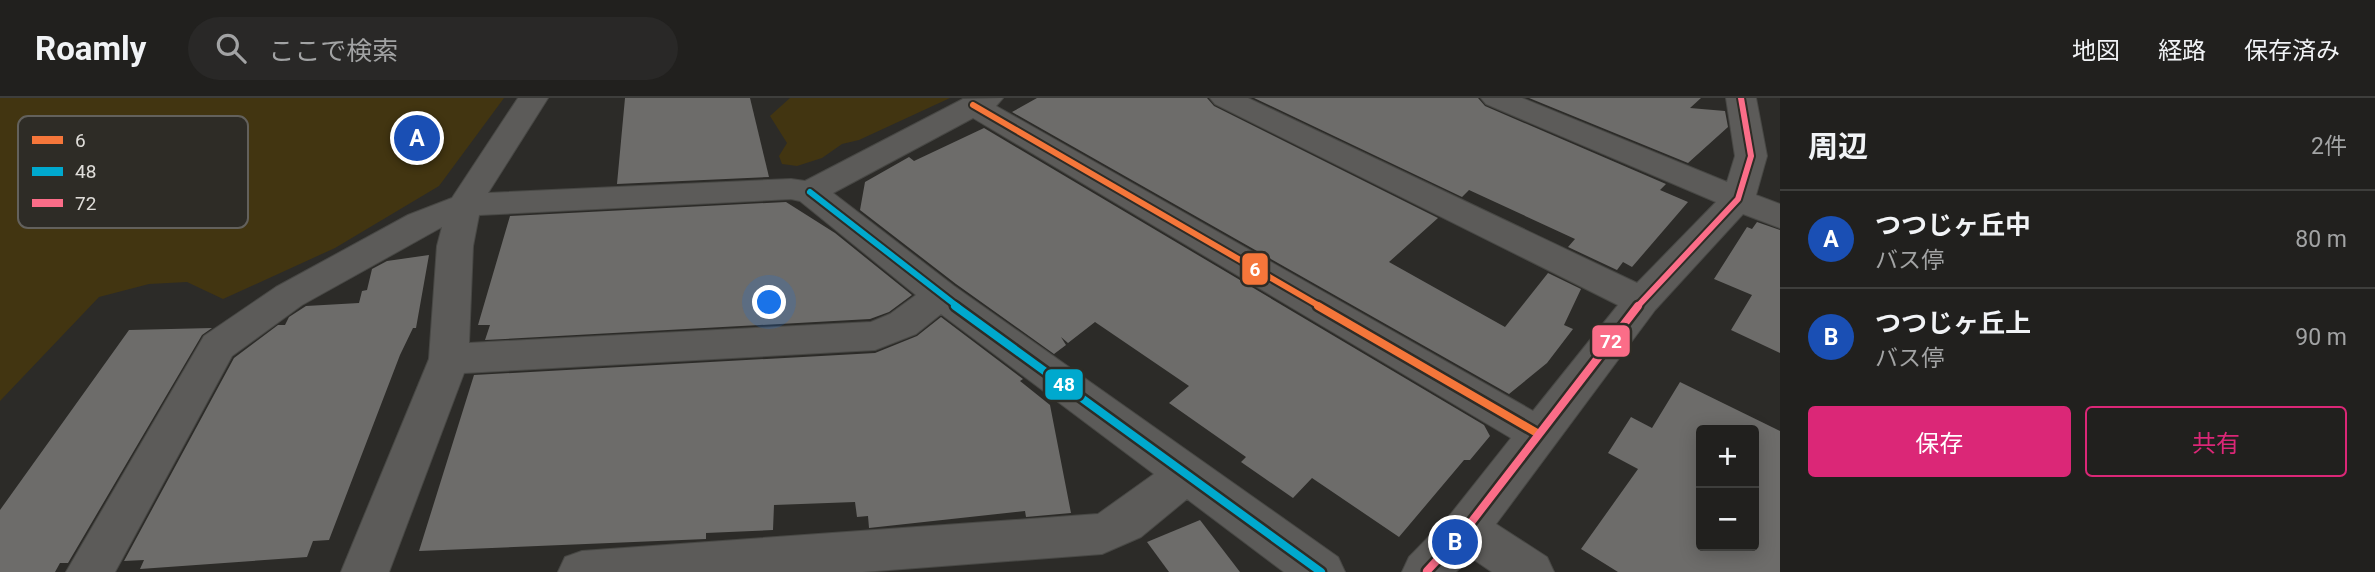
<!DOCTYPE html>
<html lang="ja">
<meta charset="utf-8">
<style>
body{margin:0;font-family:Roboto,"Noto Sans JP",sans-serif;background:#292827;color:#f1f3f6}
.controls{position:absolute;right:21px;bottom:21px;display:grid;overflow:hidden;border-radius:7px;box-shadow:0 4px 18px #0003}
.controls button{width:63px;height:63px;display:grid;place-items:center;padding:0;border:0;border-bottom:2px solid #3e3e3c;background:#21201e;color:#f1f3f6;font:35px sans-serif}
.you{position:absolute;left:770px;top:205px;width:24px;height:24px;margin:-18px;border:5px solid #fff;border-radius:50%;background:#1a73e8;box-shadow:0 0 0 10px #1a73e833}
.badge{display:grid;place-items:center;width:46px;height:46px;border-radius:50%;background:#db2777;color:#fff;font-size:23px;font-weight:700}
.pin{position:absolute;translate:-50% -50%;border:4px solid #fff;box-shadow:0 2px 7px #0006}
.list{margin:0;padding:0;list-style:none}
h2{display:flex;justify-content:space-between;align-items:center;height:91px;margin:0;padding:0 28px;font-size:30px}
h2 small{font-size:23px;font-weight:400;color:#a2a3a4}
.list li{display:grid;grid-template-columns:46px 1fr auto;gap:21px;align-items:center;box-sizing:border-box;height:98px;padding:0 28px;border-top:2px solid #3e3e3c}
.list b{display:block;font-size:26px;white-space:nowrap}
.list p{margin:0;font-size:23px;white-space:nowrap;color:#a2a3a4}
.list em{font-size:23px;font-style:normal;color:#a2a3a4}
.actions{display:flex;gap:14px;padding:21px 28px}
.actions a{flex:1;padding:16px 0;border:2px solid #db2777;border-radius:7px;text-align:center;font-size:24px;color:#db2777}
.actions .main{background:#db2777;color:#fff}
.icon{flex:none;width:38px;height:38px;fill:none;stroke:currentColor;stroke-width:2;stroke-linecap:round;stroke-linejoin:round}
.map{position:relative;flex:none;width:1780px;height:474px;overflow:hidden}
header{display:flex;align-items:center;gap:42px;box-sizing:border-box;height:98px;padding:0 35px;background:#21201e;border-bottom:2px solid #3e3e3c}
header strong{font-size:33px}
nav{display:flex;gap:38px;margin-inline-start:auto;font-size:24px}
.search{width:490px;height:63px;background:#292827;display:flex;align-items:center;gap:18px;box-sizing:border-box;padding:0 24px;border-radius:38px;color:#a2a3a4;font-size:26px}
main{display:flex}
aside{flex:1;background:#21201e}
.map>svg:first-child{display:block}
.green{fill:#423511}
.building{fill:#6d6c6a;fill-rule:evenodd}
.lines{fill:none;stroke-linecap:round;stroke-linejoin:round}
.street-casing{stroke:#484845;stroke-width:2}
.street{fill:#5c5b59;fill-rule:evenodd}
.bus-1-far1-casing{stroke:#2e2c26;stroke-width:10}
.bus-1-casing{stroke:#2e2c26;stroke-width:13}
.bus-2-far1-casing{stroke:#2e2c26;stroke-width:10}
.bus-2-casing{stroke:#2e2c26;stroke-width:13}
.bus-3-far1-casing{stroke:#2e2c26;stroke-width:10}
.bus-3-casing{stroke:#2e2c26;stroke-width:13}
.bus-1-far1{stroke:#f5763a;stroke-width:6}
.bus-1{stroke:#f5763a;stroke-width:8}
.bus-2-far1{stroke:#00a9ce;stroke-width:6}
.bus-2{stroke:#00a9ce;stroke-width:8}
.bus-3-far1{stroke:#fb6d88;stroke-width:6}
.bus-3{stroke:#fb6d88;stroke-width:8}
.key{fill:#2e2c26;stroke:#63615c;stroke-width:2}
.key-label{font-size:19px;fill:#e0deda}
.line-badge{stroke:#2e2c26;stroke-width:2.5}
.badge-label{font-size:19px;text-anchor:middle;font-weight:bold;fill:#fff}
</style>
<header>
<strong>Roamly</strong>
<div class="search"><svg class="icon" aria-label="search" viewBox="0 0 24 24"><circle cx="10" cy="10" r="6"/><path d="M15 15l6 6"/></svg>ここで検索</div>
<nav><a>地図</a><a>経路</a><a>保存済み</a></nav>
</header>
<main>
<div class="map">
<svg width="1780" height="474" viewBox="0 0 1780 474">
<rect width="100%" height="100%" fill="#2c2b28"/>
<!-- green -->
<g class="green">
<path d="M 0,0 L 504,0 L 439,88 L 335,150 L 223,201 L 187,184 L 149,186 L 99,199 L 0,303 Z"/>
<path d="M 790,0 L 950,0 L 859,42 L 842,46 L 822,60 L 797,68 L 782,66 L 779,58 L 787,45 L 770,18 Z"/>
</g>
<!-- building -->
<g class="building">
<path d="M 625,0 L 750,0 L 769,79 L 617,86 Z"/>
<path d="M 1037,0 L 1207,0 L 1214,8 L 1438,120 L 1389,164 L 1505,229 L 1548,175 L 1581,191 L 1564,227 L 1573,231 L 1547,265 L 1509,296 L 1012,14 Z"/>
<path d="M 1254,0 L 1478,0 L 1485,8 L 1666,86 L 1660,92 L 1688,104 L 1632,169 L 1623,164 L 1617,172 L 1568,149 L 1575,141 L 1469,92 L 1462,99 Z"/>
<path d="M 1529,0 L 1701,0 L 1690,10 L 1725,13 L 1728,29 L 1688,65 Z"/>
<path d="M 984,30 L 1484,327 L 1490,338 L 1470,362 L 1464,362 L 1399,439 L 1312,380 L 1293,400 L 1241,364 L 1246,359 L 1169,305 L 1189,288 L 1095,224 L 1068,245 L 1061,239 L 1066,247 L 1054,256 L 956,186 L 860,112 L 865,84 L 909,59 L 914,63 Z"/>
<path d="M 786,104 L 835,135 L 912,197 L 889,214 L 870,221 L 485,242 L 490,227 L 478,227 L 510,118 Z"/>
<path d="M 1757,124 L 1780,132 L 1780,255 L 1731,232 L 1752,197 L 1714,181 L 1747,129 L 1752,131 Z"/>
<path d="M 429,157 L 416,230 L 413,230 L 400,257 L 329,442 L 313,443 L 307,459 L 140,471 L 144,462 L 124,463 L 234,260 L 278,227 L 285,227 L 289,219 L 306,208 L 359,205 L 362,193 L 367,192 L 372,171 L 387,163 Z"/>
<path d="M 941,219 L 1023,281 L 1020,283 L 1050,307 L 1071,415 L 1026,419 L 1025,413 L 869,430 L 868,418 L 857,419 L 855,404 L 774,407 L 773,432 L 706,435 L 706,441 L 419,453 L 474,277 L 875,255 L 917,238 Z"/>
<path d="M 212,230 L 202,237 L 68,465 L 60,465 L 55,474 L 0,474 L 0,412 L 129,232 Z"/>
<path d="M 1680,284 L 1780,333 L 1780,474 L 1618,474 L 1581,451 L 1638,371 L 1608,355 L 1631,319 L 1652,330 ZM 1701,332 L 1754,332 L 1754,448 L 1701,448 Z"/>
<path d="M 1200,422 L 1240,474 L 1169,474 L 1147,444 Z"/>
</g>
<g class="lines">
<!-- street casing -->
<g class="street-casing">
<path id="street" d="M 518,0 L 548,0 L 488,95 L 791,81 L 805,83 L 963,1 L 1003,0 L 996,8 L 1533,313 L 1618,207 L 1215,6 L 1210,0 L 1248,0 L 1637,185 L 1716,104 L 1486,6 L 1481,0 L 1522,0 L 1727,84 L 1735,58 L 1726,0 L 1756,0 L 1767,58 L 1756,97 L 1780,106 L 1780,130 L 1743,116 L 1655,212 L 1496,426 L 1547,459 L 1554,474 L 1492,474 L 1470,459 L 1456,474 L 1402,474 L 1409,459 L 1450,417 L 1511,340 L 973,20 L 833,95 L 954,188 L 1338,459 L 1345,474 L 1284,474 L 1187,401 L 1141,439 L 1102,456 L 863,474 L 558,474 L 565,459 L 582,453 L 1098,416 L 1154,376 L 941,216 L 916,236 L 875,252 L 464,275 L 389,474 L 341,474 L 429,261 L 437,148 L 442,129 L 302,207 L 232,258 L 115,474 L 66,474 L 204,238 L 276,189 L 408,117 L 452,100 ZM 791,101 L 800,103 L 916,197 L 890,216 L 871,224 L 469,245 L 473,148 L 479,117 Z"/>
</g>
<!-- street -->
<use href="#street" class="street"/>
<!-- bus-1-far1 casing -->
<g class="bus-1-far1-casing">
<path id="bus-1-far1" d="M 973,7 L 1321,209"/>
</g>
<!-- bus-1 casing -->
<g class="bus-1-casing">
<path id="bus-1" d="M 1318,208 L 1537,335"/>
</g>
<!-- bus-2-far1 casing -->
<g class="bus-2-far1-casing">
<path id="bus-2-far1" d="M 810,94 L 958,209"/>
</g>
<!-- bus-2 casing -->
<g class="bus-2-casing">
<path id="bus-2" d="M 955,208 L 1321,474"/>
</g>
<!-- bus-3-far1 casing -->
<g class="bus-3-far1-casing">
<path id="bus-3-far1" d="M 1637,209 L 1738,101 L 1751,58 L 1741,0"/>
</g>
<!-- bus-3 casing -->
<g class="bus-3-casing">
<path id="bus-3" d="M 1427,473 L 1466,431 L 1638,208"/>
</g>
<!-- bus-1-far1 -->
<use href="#bus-1-far1" class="bus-1-far1"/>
<!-- bus-1 -->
<use href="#bus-1" class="bus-1"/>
<!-- bus-2-far1 -->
<use href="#bus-2-far1" class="bus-2-far1"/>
<!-- bus-2 -->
<use href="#bus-2" class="bus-2"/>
<!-- bus-3-far1 -->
<use href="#bus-3-far1" class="bus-3-far1"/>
<!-- bus-3 -->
<use href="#bus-3" class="bus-3"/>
</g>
<!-- legend -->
<rect x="18" y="18" width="230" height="112" rx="10" class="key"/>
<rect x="32" y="38" width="31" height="8" fill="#f5763a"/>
<rect x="32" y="69" width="31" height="9" fill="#00a9ce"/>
<rect x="32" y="101" width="31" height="8" fill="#fb6d88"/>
<g class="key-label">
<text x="75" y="49">6</text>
<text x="75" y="80">48</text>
<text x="75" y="112">72</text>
</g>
<g class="line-badge">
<rect x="1241" y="154" width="28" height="34" rx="7" fill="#f5763a"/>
<rect x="1591" y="226" width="40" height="34" rx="7" fill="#fb6d88"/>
<rect x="1044" y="270" width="40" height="33" rx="7" fill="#00a9ce"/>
</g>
<g class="badge-label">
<text x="1255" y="178">6</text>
<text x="1611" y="250">72</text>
<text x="1064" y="293">48</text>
</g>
</svg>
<div class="controls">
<button>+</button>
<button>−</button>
</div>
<div class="you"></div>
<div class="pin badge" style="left:417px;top:40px;background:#1a4fb4">A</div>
<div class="pin badge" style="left:1455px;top:444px;background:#1a4fb4">B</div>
</div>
<aside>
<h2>周辺<small>2件</small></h2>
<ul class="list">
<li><span class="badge" style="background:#1a4fb4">A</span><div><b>つつじヶ丘中</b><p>バス停</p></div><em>80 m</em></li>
<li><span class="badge" style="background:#1a4fb4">B</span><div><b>つつじヶ丘上</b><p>バス停</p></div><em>90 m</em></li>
</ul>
<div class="actions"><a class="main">保存</a><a>共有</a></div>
</aside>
</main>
